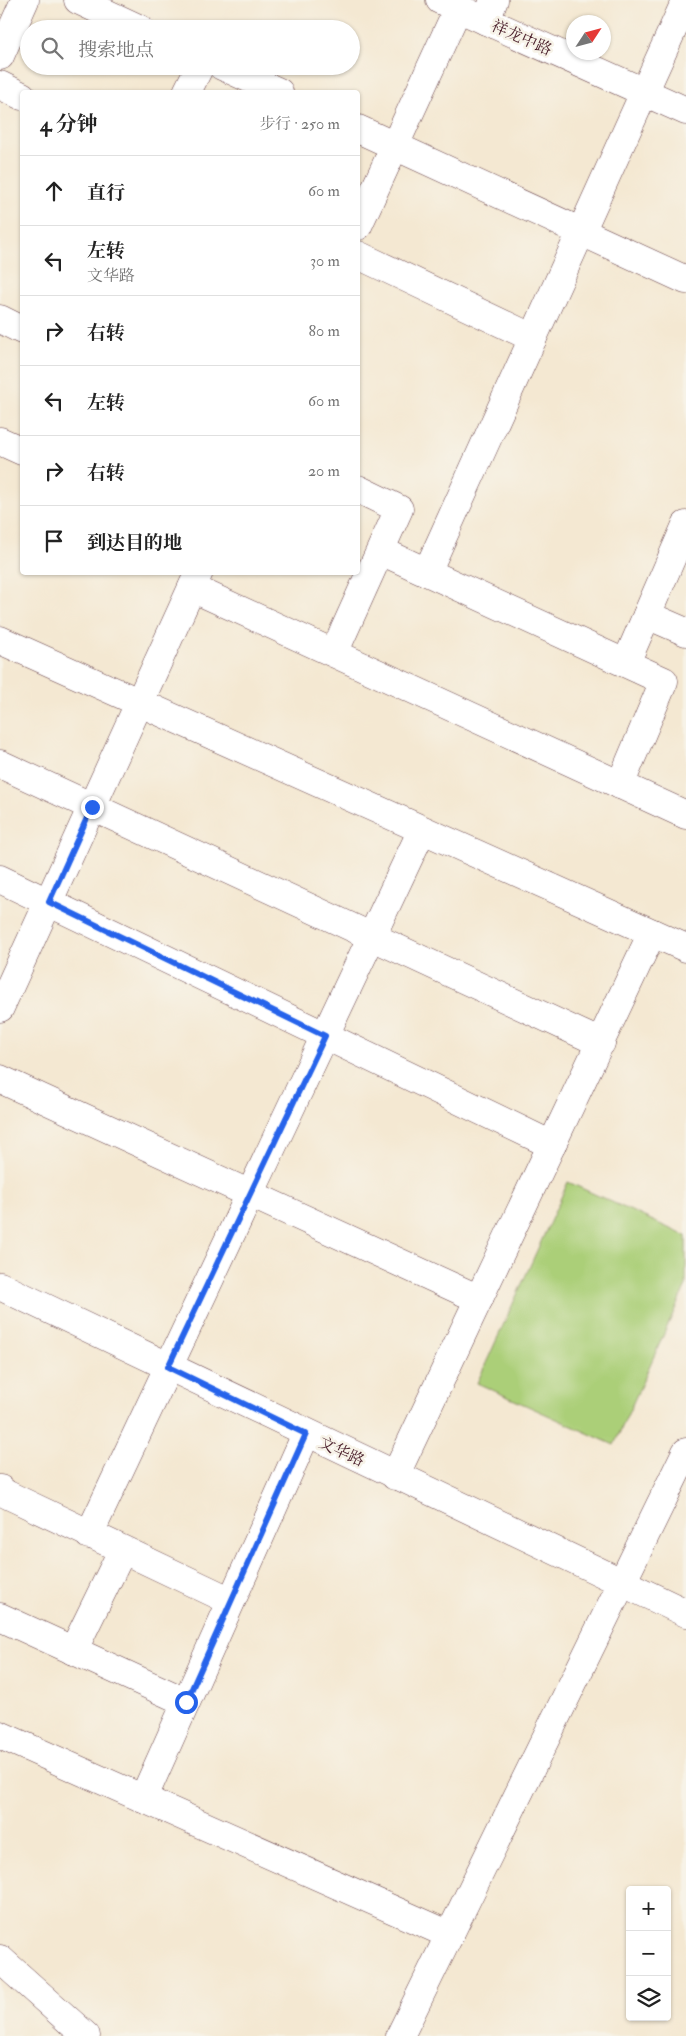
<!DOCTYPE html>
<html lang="zh">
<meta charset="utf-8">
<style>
body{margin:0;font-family:"IM FELL Double Pica","Noto Serif SC",serif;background:#f6f6f6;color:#222}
.controls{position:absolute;right:15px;bottom:15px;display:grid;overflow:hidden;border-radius:5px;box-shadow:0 1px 4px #0004}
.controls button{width:45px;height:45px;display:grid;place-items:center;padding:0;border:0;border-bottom:1px solid #e0e0e0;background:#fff;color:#222;font:25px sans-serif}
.compass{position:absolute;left:566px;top:15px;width:45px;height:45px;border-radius:50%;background:#fff;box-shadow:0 1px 4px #0004;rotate:54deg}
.stop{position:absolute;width:15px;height:15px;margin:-11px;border:4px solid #2563eb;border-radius:50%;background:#fff}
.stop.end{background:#2563eb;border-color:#fff;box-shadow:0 1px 5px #0008}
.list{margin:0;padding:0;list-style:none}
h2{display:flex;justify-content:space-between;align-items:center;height:65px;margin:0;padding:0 20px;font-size:21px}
h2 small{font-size:16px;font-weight:400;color:#767676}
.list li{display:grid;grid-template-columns:32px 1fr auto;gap:15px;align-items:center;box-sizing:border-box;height:70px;padding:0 20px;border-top:1px solid #e0e0e0}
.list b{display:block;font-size:19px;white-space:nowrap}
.list p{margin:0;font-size:16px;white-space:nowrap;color:#767676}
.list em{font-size:16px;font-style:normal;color:#767676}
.icon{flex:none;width:28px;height:28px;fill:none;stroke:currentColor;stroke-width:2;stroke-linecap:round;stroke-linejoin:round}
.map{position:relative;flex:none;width:686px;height:2036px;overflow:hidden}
.search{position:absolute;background:#fff;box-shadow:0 1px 4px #0004;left:20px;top:20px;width:340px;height:55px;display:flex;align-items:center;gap:12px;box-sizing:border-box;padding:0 18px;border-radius:28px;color:#767676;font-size:19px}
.panel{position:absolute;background:#fff;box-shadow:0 1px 4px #0004;left:20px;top:90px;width:340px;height:485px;border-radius:5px}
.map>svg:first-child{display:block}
.green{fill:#abcf78;stroke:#7a7752}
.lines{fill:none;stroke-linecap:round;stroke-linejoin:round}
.street-casing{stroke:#643d44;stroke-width:29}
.secondary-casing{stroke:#643d44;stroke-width:29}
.street{stroke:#fff;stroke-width:28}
.secondary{stroke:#fff;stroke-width:28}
.route{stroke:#2563eb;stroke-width:6}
.labels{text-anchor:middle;stroke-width:5;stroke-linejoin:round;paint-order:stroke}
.street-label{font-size:16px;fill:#4a1f2b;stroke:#f7f3e8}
</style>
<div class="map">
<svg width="686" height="2036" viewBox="0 0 686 2036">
<rect width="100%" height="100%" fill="#f7f3e8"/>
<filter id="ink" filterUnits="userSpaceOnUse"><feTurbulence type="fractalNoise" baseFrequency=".02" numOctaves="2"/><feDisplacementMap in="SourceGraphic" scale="10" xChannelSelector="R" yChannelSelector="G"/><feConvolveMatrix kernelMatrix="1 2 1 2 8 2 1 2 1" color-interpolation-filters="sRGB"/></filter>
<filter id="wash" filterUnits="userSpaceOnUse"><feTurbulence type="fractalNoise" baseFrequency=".0096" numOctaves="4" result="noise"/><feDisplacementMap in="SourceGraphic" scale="20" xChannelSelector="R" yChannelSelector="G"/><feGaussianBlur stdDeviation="1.12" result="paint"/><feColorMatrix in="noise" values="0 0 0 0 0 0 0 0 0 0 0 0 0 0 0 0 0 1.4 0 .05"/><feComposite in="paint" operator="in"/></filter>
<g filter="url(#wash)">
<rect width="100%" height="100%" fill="#f4e8d2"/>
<!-- green -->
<path class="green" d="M 568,1182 L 686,1236 L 686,1285 L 614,1445 L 477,1383 Z"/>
</g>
<g filter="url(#ink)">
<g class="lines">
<!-- street casing -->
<g class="street-casing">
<g id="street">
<path d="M 78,0 L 140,29"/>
<path d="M 486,21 L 494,0"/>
<path d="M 0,56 L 25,0"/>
<path d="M 222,66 L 279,92"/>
<path d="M 0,85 L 22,96"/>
<path d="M 187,92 L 200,66"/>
<path d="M 358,129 L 686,280"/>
<path d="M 358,226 L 458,8"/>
<path d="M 358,255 L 533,338"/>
<path d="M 0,319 L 22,330"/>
<path d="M 0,441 L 22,451"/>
<path d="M 381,551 L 664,681 L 620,785"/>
<path d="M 427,572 L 686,0"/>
<path d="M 192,588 L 686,815"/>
<path d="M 647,615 L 686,632"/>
<path d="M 0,640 L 686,948"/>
<path d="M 334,653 L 399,509 L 358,489"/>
<path d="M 626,663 L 686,525"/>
<path d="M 0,764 L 601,1043"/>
<path d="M 0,879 L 552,1145"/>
<path d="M 0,1008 L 199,572"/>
<path d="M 0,1079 L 479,1299"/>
<path d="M 0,1286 L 686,1613"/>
<path d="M 395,1476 L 652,933"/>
<path d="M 0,1489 L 6,1494 L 231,1601"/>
<path d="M 89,1535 L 422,830"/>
<path d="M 0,1617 L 186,1702"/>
<path d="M 73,1651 L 122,1551"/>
<path d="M 0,1735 L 450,1935"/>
<path d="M 143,1799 L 306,1434"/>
<path d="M 0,1959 L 86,2036"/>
<path d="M 400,2036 L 686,1452"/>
</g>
</g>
<!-- secondary casing -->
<g class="secondary-casing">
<path id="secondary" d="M 440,0 L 686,111"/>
</g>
<!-- street -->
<use href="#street" class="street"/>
<!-- secondary -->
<use href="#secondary" class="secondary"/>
</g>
</g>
<g class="lines" filter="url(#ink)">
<!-- route -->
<path class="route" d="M 92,807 L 49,902 L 325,1036 L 168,1367 L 306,1434 L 186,1702"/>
</g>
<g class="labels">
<!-- street labels -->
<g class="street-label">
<text transform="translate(522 37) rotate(24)" y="6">祥龙中路</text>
<text transform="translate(342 1451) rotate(25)" y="6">文华路</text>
</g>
</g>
</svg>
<div class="controls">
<button>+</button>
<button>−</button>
<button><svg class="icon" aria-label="layers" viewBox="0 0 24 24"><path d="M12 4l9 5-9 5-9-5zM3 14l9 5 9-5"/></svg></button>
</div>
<svg class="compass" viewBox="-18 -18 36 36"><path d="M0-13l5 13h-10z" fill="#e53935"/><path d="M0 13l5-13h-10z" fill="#767676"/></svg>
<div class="stop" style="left:186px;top:1702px"></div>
<div class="stop end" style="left:92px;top:807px"></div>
<div class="search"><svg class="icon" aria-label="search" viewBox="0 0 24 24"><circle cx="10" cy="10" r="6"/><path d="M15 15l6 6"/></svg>搜索地点</div>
<section class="panel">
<h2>4 分钟<small>步行 · 250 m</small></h2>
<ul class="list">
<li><svg class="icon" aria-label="ahead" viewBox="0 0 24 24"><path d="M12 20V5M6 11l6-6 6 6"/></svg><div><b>直行</b></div><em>60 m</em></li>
<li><svg class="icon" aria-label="left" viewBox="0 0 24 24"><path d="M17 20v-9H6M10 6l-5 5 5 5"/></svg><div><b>左转</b><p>文华路</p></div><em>30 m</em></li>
<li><svg class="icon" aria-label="right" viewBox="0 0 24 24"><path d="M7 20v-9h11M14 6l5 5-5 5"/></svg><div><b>右转</b></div><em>80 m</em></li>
<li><svg class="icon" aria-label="left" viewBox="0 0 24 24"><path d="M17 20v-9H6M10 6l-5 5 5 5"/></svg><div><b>左转</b></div><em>60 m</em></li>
<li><svg class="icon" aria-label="right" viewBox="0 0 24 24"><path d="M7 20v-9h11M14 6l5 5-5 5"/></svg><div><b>右转</b></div><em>20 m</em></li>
<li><svg class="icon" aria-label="arrive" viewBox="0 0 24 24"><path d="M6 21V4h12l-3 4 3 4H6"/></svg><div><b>到达目的地</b></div></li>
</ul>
</section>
</div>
